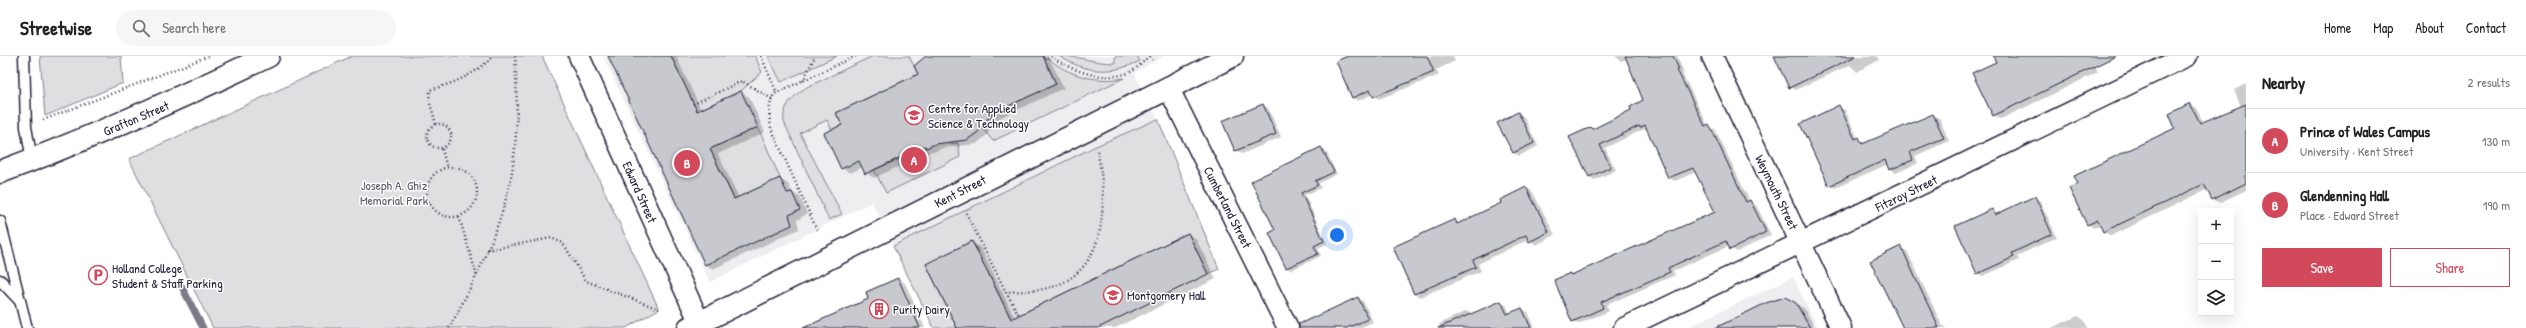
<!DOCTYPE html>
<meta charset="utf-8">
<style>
body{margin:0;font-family:"Patrick Hand",sans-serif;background:#f6f6f6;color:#222}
.controls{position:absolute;right:12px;bottom:12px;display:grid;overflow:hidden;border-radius:0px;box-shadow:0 4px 16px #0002}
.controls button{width:36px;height:36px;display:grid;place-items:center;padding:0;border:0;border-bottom:1px solid #e0e0e0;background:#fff;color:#222;font:20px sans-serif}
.you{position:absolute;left:1337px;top:179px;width:14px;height:14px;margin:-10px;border:3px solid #fff;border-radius:50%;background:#1a73e8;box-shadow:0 0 0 6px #1a73e833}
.badge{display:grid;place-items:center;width:26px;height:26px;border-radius:50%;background:#d1495b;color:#fff;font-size:13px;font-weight:700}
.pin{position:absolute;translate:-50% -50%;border:2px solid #fff;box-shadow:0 1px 4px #0006}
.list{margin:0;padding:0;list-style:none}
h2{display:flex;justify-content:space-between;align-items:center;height:52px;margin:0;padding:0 16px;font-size:17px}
h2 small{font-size:13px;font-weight:400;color:#767676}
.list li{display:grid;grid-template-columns:26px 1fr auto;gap:12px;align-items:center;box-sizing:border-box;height:64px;padding:0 16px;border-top:1px solid #e0e0e0}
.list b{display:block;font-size:15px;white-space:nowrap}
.list p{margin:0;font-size:13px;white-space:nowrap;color:#767676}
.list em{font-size:13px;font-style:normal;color:#767676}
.actions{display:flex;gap:8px;padding:12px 16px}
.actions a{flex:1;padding:9px 0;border:1px solid #d1495b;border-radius:0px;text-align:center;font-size:14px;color:#d1495b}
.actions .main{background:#d1495b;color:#fff}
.icon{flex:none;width:22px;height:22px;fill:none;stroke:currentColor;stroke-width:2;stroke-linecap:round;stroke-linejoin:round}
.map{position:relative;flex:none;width:2246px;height:272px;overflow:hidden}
header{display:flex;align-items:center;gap:24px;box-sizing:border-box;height:56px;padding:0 20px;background:#fff;border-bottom:1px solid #e0e0e0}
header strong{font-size:19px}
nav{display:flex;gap:22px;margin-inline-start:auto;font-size:14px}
.search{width:280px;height:36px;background:#f6f6f6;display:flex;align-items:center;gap:10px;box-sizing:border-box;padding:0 14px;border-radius:22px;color:#767676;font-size:15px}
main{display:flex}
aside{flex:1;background:#fff}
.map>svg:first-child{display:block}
.built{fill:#eeeef1}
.green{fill:#dfdfe2;stroke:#80808e}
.shadow{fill:#0003}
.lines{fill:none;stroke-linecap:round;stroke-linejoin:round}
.stream{stroke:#7a7a88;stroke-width:7}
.building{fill:#c8c8cf;stroke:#22223b}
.service-casing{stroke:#22223b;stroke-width:13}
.minor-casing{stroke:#22223b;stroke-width:23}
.tertiary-casing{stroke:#22223b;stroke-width:25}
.primary-casing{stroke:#22223b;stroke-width:25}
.path{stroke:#22223b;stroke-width:2.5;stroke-dasharray:1 3;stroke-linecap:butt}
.service{stroke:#fff;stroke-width:10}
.minor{stroke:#fff;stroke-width:20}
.tertiary{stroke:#fff;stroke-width:22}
.primary{stroke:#fff;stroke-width:22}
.labels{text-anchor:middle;stroke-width:3;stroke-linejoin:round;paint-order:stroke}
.poi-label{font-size:13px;fill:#22223b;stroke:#fff;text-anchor:start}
.street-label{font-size:13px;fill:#22223b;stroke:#fff}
.park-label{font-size:13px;fill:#5b5b6d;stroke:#fff}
</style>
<header>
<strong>Streetwise</strong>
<div class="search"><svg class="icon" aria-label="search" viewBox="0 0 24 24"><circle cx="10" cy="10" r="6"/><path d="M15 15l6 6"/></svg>Search here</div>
<nav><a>Home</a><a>Map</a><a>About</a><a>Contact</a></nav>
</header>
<main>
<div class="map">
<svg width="2246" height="272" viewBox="0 0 2246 272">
<rect width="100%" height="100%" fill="#fff"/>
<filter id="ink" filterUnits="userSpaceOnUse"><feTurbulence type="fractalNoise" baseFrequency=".025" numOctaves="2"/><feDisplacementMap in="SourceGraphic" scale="8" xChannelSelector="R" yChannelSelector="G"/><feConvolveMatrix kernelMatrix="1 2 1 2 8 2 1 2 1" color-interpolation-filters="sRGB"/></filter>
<g filter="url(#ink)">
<!-- built -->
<g class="built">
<path d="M 603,0 L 1164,0 L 1134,17 L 1158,63 L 1219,213 L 1098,272 L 934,272 L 872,146 L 710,226 Z"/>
<path d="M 1793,221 L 1818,272 L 1686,272 Z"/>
</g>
<!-- green -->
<g class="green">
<path d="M 40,0 L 121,0 L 123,27 L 45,60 Z"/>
<path d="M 352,0 L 542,0 L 659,253 L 626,272 L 213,272 L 129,103 Z"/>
<path d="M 671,0 L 755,0 L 762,16 L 741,35 L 697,55 Z"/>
<path d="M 768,0 L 837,0 L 781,26 Z"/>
<path d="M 873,0 L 909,0 L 918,18 L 836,57 L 842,69 L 832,74 L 827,64 L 800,77 L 842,158 L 829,164 L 784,66 C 782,50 794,39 807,31 Z"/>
<path d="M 1059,0 C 1078,0 1095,7 1115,7 L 1115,0 L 1137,0 L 1140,5 C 1112,19 1085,17 1059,0 Z"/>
<path d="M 1048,2 C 1068,20 1098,27 1124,22 L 993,85 L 978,67 L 992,61 L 991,58 L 1056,28 L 1045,4 Z"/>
<path d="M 1158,63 L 1219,213 L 1208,218 L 1188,177 L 1011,263 L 972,185 L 926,208 L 957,272 L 934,272 L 893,190 L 1096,90 Z"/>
<path d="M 758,71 L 780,122 L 734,143 L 710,93 Z"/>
<path d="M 947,83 L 949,88 L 958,87 L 960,101 L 886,137 L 874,114 Z"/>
</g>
<!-- shadow -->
<g class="shadow">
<path d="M 609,0 L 676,0 L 701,54 L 741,36 L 749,41 L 765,76 L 718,98 L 739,142 L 780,123 L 788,128 L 793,137 L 800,141 L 807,158 L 797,164 L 799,173 L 713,213 L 705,208 Z"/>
<path d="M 929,0 L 1048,0 L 1064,32 L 999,62 L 986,80 L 976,88 L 943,92 L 934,96 L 932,95 L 874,122 L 866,117 L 863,111 L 850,117 L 842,112 L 843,70 L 919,19 Z"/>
<path d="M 1351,0 L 1453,0 L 1455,5 L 1436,14 L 1439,19 L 1379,43 L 1373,38 L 1358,45 L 1353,42 Z"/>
<path d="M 1615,0 L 1677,0 L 1684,17 L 1682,17 L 1708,70 L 1715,73 L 1750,146 L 1756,149 L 1771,179 L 1737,196 L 1729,190 L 1673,215 L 1675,219 L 1606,249 L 1609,255 L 1578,268 L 1573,265 L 1570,218 L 1572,220 L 1716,157 L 1696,116 L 1675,125 L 1669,122 L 1648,74 L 1644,73 L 1605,92 L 1616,114 L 1595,124 L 1589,121 L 1591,72 L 1594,74 L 1633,54 L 1645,44 L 1627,3 L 1621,5 Z"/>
<path d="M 1775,0 L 1877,0 L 1879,4 L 1857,16 L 1850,9 L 1795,34 L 1790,31 Z"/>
<path d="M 1999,0 L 2109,0 L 2093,7 L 2098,16 L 2001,63 L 1994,59 L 1997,6 Z"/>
<path d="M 2246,28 L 2246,134 L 2219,147 L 2212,143 L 2208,133 L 2111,180 L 2104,176 L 2101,169 L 2094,172 L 2087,168 L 2177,72 L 2190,48 L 2197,52 L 2203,67 L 2241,51 L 2234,34 Z"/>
<path d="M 1263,49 L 1268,52 L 1281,81 L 1242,98 L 1236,94 Z"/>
<path d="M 1839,51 L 1845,54 L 1858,83 L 1866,88 L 1933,59 L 1939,62 L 1949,85 L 1915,100 L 1918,107 L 1896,117 L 1890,113 L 1888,108 L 1835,132 L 1830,129 Z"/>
<path d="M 1518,57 L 1524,61 L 1538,90 L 1519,100 L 1514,97 Z"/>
<path d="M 1321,92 L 1325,94 L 1337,118 L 1319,127 L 1321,132 L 1305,139 L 1327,188 L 1318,192 L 1321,200 L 1291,214 L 1287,212 L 1277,175 Z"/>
<path d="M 1526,132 L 1532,135 L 1555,179 L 1536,189 L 1529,183 L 1478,208 L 1481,215 L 1420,241 L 1414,238 L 1455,165 L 1460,168 L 1503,147 Z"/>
<path d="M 2035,142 L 2040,145 L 2057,181 L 2017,200 L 2019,204 L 1983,220 L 1978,217 L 1992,154 L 1998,158 Z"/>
<path d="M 1188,178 L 1196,183 L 1216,223 L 1115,272 L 958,272 L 972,186 L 980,191 L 1015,262 Z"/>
<path d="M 1901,192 L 1907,195 L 1942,269 L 1947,272 L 1903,272 Z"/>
<path d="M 898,223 L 905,227 L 925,272 L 831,272 Z"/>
<path d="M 1358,242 L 1363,245 L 1373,266 L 1359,272 L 1317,272 Z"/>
<path d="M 1501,246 L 1506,249 L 1510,258 L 1522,253 L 1528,256 L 1535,272 L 1441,272 L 1439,268 L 1466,255 L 1472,258 Z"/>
<path d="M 1796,248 L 1804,252 L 1815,272 L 1718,272 Z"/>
<path d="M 2078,260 L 2084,264 L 2088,272 L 2051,272 Z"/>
</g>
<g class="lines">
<!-- stream -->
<path class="stream" d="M 181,229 L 203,272"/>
</g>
<!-- building -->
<g class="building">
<path d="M 608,0 L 671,0 L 697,55 L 741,35 L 758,71 L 710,93 L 734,143 L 780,122 L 787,137 L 792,136 L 800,154 L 789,159 L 792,169 L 705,209 Z"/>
<path d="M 926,0 L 1043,0 L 1056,28 L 991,58 L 978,76 L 967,84 L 935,88 L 926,92 L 925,90 L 865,118 L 859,105 L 841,113 L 824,77 L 842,69 L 836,57 L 918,18 L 914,10 Z"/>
<path d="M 1348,0 L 1427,0 L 1434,16 L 1373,41 L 1370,34 L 1352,42 L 1336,5 Z"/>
<path d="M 1625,0 L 1673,0 L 1679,13 L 1677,14 L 1705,70 L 1709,68 L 1746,146 L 1750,144 L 1766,176 L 1730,194 L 1726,185 L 1668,212 L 1670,216 L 1601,246 L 1603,252 L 1572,266 L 1554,224 L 1570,217 L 1571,219 L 1715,156 L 1693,112 L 1668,122 L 1645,69 L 1640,72 L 1639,70 L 1600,89 L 1611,111 L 1589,121 L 1569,81 L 1591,71 L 1593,73 L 1631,54 L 1630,51 L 1643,44 Z"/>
<path d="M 1774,0 L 1856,0 L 1789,32 Z"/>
<path d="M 1993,0 L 2116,0 L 1993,60 L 1972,17 L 1996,6 Z"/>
<path d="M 2190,47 L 2200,67 L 2246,48 L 2246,127 L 2212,144 L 2204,128 L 2103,176 L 2098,164 L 2087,169 L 2069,132 L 2078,128 L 2074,120 L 2175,72 L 2169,58 Z"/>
<path d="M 1263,48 L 1276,78 L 1235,95 L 1222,65 Z"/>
<path d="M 1839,49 L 1855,83 L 1859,81 L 1862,88 L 1933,58 L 1944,82 L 1910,96 L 1913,104 L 1889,114 L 1885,104 L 1829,130 L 1800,68 Z"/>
<path d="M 1518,56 L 1534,87 L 1513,97 L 1497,67 Z"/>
<path d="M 1321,91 L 1334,116 L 1315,125 L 1318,129 L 1301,137 L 1324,185 L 1314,190 L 1318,198 L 1286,212 L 1269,177 L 1275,174 L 1251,125 Z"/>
<path d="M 1526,131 L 1549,176 L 1529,186 L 1526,179 L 1473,204 L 1476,211 L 1414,238 L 1393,191 L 1455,163 L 1457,168 L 1501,147 L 1500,144 Z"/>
<path d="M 2035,140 L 2052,178 L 2012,197 L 2014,201 L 1977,218 L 1955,170 L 1992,153 L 1995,159 Z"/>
<path d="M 1188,177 L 1208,218 L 1098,272 L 957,272 L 926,208 L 972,185 L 1011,263 Z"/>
<path d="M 1901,190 L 1920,232 L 1939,272 L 1903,272 L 1870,205 Z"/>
<path d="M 898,222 L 920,272 L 803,272 L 868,243 L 866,236 Z"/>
<path d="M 1358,241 L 1368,263 L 1347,272 L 1299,272 L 1299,268 Z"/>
<path d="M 1785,241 L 1796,247 L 1810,272 L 1715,272 L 1766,247 Z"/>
<path d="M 1501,245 L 1507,258 L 1522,252 L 1531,272 L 1438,272 Z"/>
</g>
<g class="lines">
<!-- service casing -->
<g class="service-casing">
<g id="service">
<path d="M 24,0 L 26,71 L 32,104"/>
<path d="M 0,165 L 27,272"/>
<path d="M 0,224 L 19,244"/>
</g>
</g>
<!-- minor casing -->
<g class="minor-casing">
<g id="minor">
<path d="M 579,0 L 702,272"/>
<path d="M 1712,0 L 1841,272"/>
<path d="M 1168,31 L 1288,272"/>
<path d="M 1624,272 L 2187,0"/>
</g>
</g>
<!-- tertiary casing -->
<g class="tertiary-casing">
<path id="tertiary" d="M 689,272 L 1232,0"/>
</g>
<!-- primary casing -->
<g class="primary-casing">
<path id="primary" d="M 0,116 C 92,82 180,42 268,0"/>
</g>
<!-- path -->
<g class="path">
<path d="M 761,0 L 777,37"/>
<path d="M 1051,0 C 1071,15 1103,26 1128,17 C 1136,14 1143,6 1149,0"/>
<path d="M 1150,0 L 1152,4"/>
<path d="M 803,25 L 815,0"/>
<path d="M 693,48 L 742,25 L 772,43"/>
<path d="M 43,64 L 209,0"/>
<circle cx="439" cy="80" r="12"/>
<path d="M 436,68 L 429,44 L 430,34 C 454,27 475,19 493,0"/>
<path d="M 442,93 L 447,112"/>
<circle cx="452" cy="136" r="25"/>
<path d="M 966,157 L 1006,236 C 1021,235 1041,235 1055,230 C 1110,210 1107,140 1097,93"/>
<path d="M 459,161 L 477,220"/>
<path d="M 817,174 L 771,72 C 769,60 768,49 774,38 L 856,0"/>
<path d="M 487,194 L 551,182 L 563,187 L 586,225 L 659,253"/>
<path d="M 1006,236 L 1019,259"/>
<path d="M 449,272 C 475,225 506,163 513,109 C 518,73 517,37 515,0"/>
</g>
<!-- service -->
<use href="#service" class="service"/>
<!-- minor -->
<use href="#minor" class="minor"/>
<!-- tertiary -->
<use href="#tertiary" class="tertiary"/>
<!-- primary -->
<use href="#primary" class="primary"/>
</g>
</g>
<!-- icons -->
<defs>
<g id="university-ring" transform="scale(1)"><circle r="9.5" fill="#fff" stroke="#d1495b" stroke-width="1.5"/><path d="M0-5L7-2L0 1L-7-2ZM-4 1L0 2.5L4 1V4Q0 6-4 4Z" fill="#d1495b"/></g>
<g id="parking-ring" transform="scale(1)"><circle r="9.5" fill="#fff" stroke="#d1495b" stroke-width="1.5"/><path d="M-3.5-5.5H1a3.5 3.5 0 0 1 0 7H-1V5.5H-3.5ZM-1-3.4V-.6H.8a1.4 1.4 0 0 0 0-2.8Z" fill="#d1495b"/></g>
<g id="building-ring" transform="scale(1)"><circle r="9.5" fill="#fff" stroke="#d1495b" stroke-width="1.5"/><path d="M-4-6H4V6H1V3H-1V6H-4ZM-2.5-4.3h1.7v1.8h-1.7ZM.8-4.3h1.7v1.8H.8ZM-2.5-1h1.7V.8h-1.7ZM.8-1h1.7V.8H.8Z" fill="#d1495b"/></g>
</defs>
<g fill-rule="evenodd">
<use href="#university-ring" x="914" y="59"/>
<use href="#parking-ring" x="98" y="219"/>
<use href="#university-ring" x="1113" y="239"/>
<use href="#building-ring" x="879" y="253"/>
</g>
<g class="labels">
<!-- poi labels -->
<g class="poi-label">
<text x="928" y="57">Centre for Applied<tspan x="928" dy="15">Science &amp; Technology</tspan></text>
<text x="112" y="217">Holland College<tspan x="112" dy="15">Student &amp; Staff Parking</tspan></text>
<text x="1127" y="244">Montgomery Hall</text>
<text x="893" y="258">Purity Dairy</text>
</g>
<!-- street labels -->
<g class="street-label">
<text transform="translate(136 62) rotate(-23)" y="5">Grafton Street</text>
<text transform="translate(960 135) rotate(-27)" y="5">Kent Street</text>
<text transform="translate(640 136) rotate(66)" y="5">Edward Street</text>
<text transform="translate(1777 136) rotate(64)" y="5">Weymouth Street</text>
<text transform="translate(1906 137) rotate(-26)" y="5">Fitzroy Street</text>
<text transform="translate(1228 151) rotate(63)" y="5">Cumberland Street</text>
</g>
<!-- park labels -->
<g class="park-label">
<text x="394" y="134">Joseph A. Ghiz<tspan x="394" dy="15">Memorial Park</tspan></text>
</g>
</g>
</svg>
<div class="controls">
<button>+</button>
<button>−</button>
<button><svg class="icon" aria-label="layers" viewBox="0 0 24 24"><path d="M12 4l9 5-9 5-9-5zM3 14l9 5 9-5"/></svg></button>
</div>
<div class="you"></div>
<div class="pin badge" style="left:914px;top:104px">A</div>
<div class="pin badge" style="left:687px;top:107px">B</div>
</div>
<aside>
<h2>Nearby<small>2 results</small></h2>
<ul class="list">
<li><span class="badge">A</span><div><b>Prince of Wales Campus</b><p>University · Kent Street</p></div><em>130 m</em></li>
<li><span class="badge">B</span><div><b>Glendenning Hall</b><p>Place · Edward Street</p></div><em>190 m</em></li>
</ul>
<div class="actions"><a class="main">Save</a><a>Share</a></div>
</aside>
</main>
